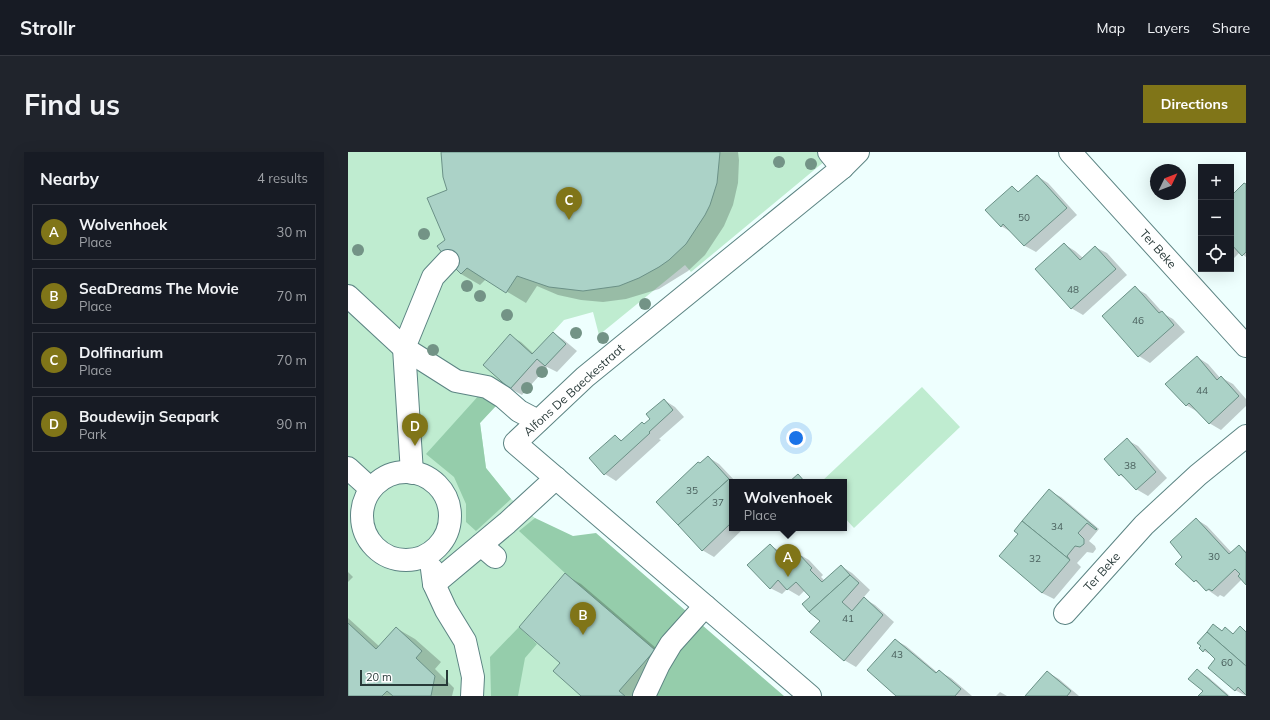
<!DOCTYPE html>
<meta charset="utf-8">
<style>
body{margin:0;font-family:Mulish,sans-serif;background:#20242c;color:#f1f3f6}
.controls{position:absolute;right:12px;top:12px;display:grid;overflow:hidden;border-radius:0px;box-shadow:0 4px 16px #0002}
.controls button{width:36px;height:36px;display:grid;place-items:center;padding:0;border:0;border-bottom:1px solid #363941;background:#171b24;color:#f1f3f6;font:20px sans-serif}
.compass{position:absolute;left:802px;top:12px;width:36px;height:36px;border-radius:50%;background:#171b24;box-shadow:0 4px 16px #0002;rotate:47deg}
.scale{position:absolute;left:12px;bottom:10px;width:88px;box-sizing:border-box;padding-left:4px;border:2px solid #283938;border-top:0;font-size:11px;line-height:14px;white-space:nowrap;color:#283938;-webkit-text-stroke:3px #fff;paint-order:stroke}
.you{position:absolute;left:448px;top:286px;width:14px;height:14px;margin:-10px;border:3px solid #fff;border-radius:50%;background:#1a73e8;box-shadow:0 0 0 6px #1a73e833}
.badge{display:grid;place-items:center;width:26px;height:26px;border-radius:50%;background:#807518;color:#fff;font-size:13px;font-weight:700}
.pin{position:absolute;translate:-50% -33px;filter:drop-shadow(0 1px 2px #0008)}
.pin::after{content:'';position:absolute;top:21px;width:14px;height:12px;background:inherit;clip-path:polygon(0 0,100% 0,50% 100%)}
.popup{position:absolute;left:381px;top:327px;width:118px;height:52px;box-sizing:border-box;display:grid;place-content:center;border-radius:0px;background:#171b24;filter:drop-shadow(0 1px 3px #0005);font-size:13px;white-space:nowrap;color:#9ea1a6}
.popup b{font-size:15px;color:#f1f3f6}
.popup::after{content:'';position:absolute;left:50%;top:100%;margin-left:-8px;border:8px solid transparent;border-top-color:#171b24}
.list{margin:0;padding:0;list-style:none}
h2{display:flex;justify-content:space-between;align-items:center;height:52px;margin:0;padding:0 16px;font-size:17px}
h2 small{font-size:13px;font-weight:400;color:#9ea1a6}
.list li{display:grid;grid-template-columns:26px 1fr auto;gap:12px;align-items:center;box-sizing:border-box;height:56px;margin:0 8px 8px;padding:0 8px;border:1px solid #363941;border-radius:0px}
.list b{display:block;font-size:15px;white-space:nowrap}
.list p{margin:0;font-size:13px;white-space:nowrap;color:#9ea1a6}
.list em{font-size:13px;font-style:normal;color:#9ea1a6}
.icon{flex:none;width:22px;height:22px;fill:none;stroke:currentColor;stroke-width:2;stroke-linecap:round;stroke-linejoin:round}
.map{position:relative;flex:none;width:898px;height:544px;overflow:hidden;border-radius:0px}
header{display:flex;align-items:center;gap:24px;box-sizing:border-box;height:56px;padding:0 20px;background:#171b24;border-bottom:1px solid #363941}
header strong{font-size:19px}
nav{display:flex;gap:22px;margin-inline-start:auto;font-size:14px}
.intro{display:flex;align-items:center;justify-content:space-between;box-sizing:border-box;height:96px;padding:0 24px}
h1{margin:0;font-size:28px}
.button{padding:10px 18px;border-radius:0px;background:#807518;color:#fff;font-size:14px;font-weight:700}
main{display:flex;gap:24px;padding:0 24px}
aside{flex:1;background:#171b24;border-radius:0px;box-shadow:0 4px 16px #0002}
.map>svg:first-child{display:block}
.green{fill:#bfecd0}
.forest{fill:#95cdab}
.shadow{fill:#0003}
.building{fill:#abd2c7;stroke:#6b9187}
.lines{fill:none;stroke-linecap:round;stroke-linejoin:round}
.minor-casing{stroke:#5c8483;stroke-width:24}
.minor{stroke:#fff;stroke-width:22}
.tree{fill:#739386}
.labels{text-anchor:middle;stroke-width:4;stroke-linejoin:round;paint-order:stroke}
.number-label{font-size:10px;fill:#495f5c}
.street-label{font-size:12px;fill:#283938;stroke:#fff}
</style>
<header>
<strong>Strollr</strong>
<nav><a>Map</a><a>Layers</a><a>Share</a></nav>
</header>
<div class="intro"><h1>Find us</h1><a class="button">Directions</a></div>
<main>
<aside>
<h2>Nearby<small>4 results</small></h2>
<ul class="list">
<li><span class="badge">A</span><div><b>Wolvenhoek</b><p>Place</p></div><em>30 m</em></li>
<li><span class="badge">B</span><div><b>SeaDreams The Movie</b><p>Place</p></div><em>70 m</em></li>
<li><span class="badge">C</span><div><b>Dolfinarium</b><p>Place</p></div><em>70 m</em></li>
<li><span class="badge">D</span><div><b>Boudewijn Seapark</b><p>Park</p></div><em>90 m</em></li>
</ul>
</aside>
<div class="map">
<svg width="898" height="544" viewBox="0 0 898 544">
<rect width="100%" height="100%" fill="#eefffe"/>
<!-- green -->
<g class="green">
<path d="M 0,0 L 470,0 L 477,9 L 343,120 L 337,113 L 251,183 L 245,160 L 216,168 L 205,180 L 218,192 L 197,214 L 189,207 L 132,271 L 138,316 L 163,347 L 187,366 L 382,544 L 0,544 Z"/>
<path d="M 574,235 L 612,275 L 506,376 L 496,365 L 496,330 L 473,330 Z"/>
</g>
<!-- forest -->
<g class="forest">
<path d="M 133,241 L 148,254 L 132,271 L 138,316 L 163,347 L 128,379 L 118,370 L 118,352 L 106,325 L 78,302 Z"/>
<path d="M 187,366 L 225,384 L 248,381 L 436,544 L 305,544 L 321,512 L 217,421 L 171,379 Z"/>
<path d="M 171,475 L 189,492 L 177,506 L 170,544 L 143,544 L 142,505 Z"/>
</g>
<!-- shadow -->
<g class="shadow">
<path d="M 94,0 L 390,0 L 391,8 L 390,31 L 385,53 L 376,74 L 357,103 L 340,119 L 311,137 L 278,147 L 255,150 L 233,148 L 210,143 L 189,134 L 178,151 L 138,127 L 132,133 L 113,122 L 99,89 L 100,38 Z"/>
<path d="M 689,24 L 700,31 L 729,63 L 688,100 L 677,94 L 665,81 L 653,74 L 664,35 L 672,40 Z"/>
<path d="M 898,33 L 898,105 L 892,100 L 883,109 L 883,58 L 888,54 L 883,50 L 883,45 Z"/>
<path d="M 716,92 L 727,99 L 735,106 L 747,95 L 759,101 L 779,123 L 735,163 L 723,156 Z"/>
<path d="M 787,136 L 798,142 L 816,162 L 825,167 L 837,180 L 802,211 L 791,204 Z"/>
<path d="M 205,181 L 216,188 L 229,199 L 209,220 L 199,215 L 174,243 L 163,237 L 136,212 L 162,184 L 173,190 L 186,202 Z"/>
<path d="M 849,205 L 860,212 L 873,227 L 874,226 L 885,232 L 898,247 L 898,254 L 873,278 L 861,271 L 850,260 L 838,253 Z"/>
<path d="M 316,248 L 327,255 L 336,265 L 311,287 L 313,288 L 268,329 L 257,322 L 267,284 L 275,289 L 297,273 L 303,267 Z"/>
<path d="M 779,288 L 790,294 L 819,326 L 800,344 L 788,337 L 780,328 L 772,323 Z"/>
<path d="M 360,305 L 371,312 L 388,330 L 384,330 L 384,376 L 396,376 L 366,405 L 354,398 L 353,312 Z"/>
<path d="M 701,339 L 713,345 L 751,377 L 741,389 L 747,394 L 748,397 L 745,401 L 739,400 L 729,411 L 733,415 L 706,447 L 694,441 L 671,382 Z"/>
<path d="M 848,367 L 859,374 L 884,401 L 891,395 L 898,399 L 898,431 L 894,427 L 876,445 L 872,443 L 870,445 L 847,429 L 836,405 Z"/>
<path d="M 422,393 L 433,400 L 442,409 L 449,401 L 461,408 L 475,423 L 473,425 L 477,429 L 493,414 L 504,421 L 522,438 L 515,446 L 527,453 L 546,470 L 508,515 L 496,508 L 473,469 L 463,445 L 457,438 L 451,444 L 439,437 L 434,442 L 422,436 Z"/>
<path d="M 0,420 L 5,425 L 0,430 Z"/>
<path d="M 217,423 L 233,432 L 322,508 L 291,544 L 235,544 L 214,511 Z"/>
<path d="M 0,466 L 32,495 L 48,476 L 67,487 L 93,510 L 87,517 L 106,536 L 104,544 L 0,544 Z"/>
<path d="M 866,473 L 875,479 L 877,476 L 886,482 L 892,475 L 898,479 L 898,544 L 887,538 L 869,506 L 856,499 Z"/>
<path d="M 547,488 L 558,494 L 590,521 L 591,519 L 603,526 L 624,544 L 550,544 Z"/>
<path d="M 849,518 L 860,525 L 882,544 L 851,544 L 856,538 Z"/>
<path d="M 699,520 L 711,527 L 731,544 L 678,544 Z"/>
<path d="M 652,540 L 659,544 L 648,544 Z"/>
</g>
<!-- building -->
<g class="building">
<path d="M 93,0 L 372,0 L 369,31 L 362,53 L 357,63 L 338,92 L 321,108 L 311,115 L 291,126 L 271,134 L 235,139 L 201,135 L 169,124 L 158,141 L 119,116 L 113,122 L 100,109 L 89,94 L 97,88 L 79,46 L 99,38 L 95,25 Z"/>
<path d="M 689,23 L 719,56 L 676,94 L 655,72 L 653,75 L 637,58 L 664,34 L 670,40 Z"/>
<path d="M 896,31 L 898,32 L 898,100 L 894,104 L 883,92 L 883,57 L 886,54 L 883,51 L 883,44 Z"/>
<path d="M 716,91 L 732,108 L 747,94 L 768,117 L 723,157 L 687,117 Z"/>
<path d="M 787,134 L 811,161 L 814,159 L 826,173 L 790,205 L 754,164 Z"/>
<path d="M 205,180 L 218,192 L 197,214 L 189,207 L 162,237 L 135,213 L 162,182 L 184,202 Z"/>
<path d="M 849,204 L 869,228 L 873,224 L 891,244 L 861,272 L 841,251 L 838,254 L 817,232 Z"/>
<path d="M 316,247 L 325,258 L 301,280 L 302,281 L 256,323 L 241,306 L 267,283 L 273,289 L 294,270 L 296,272 L 302,267 L 298,262 Z"/>
<path d="M 779,286 L 808,320 L 788,338 L 773,322 L 771,324 L 756,307 Z"/>
<path d="M 360,304 L 381,327 L 330,373 L 308,350 L 350,310 L 352,311 Z"/>
<path d="M 450,322 L 457,330 L 441,330 Z"/>
<path d="M 381,327 L 384,330 L 384,370 L 354,399 L 330,373 Z"/>
<path d="M 701,337 L 749,377 L 748,378 L 739,371 L 730,381 L 736,387 L 736,392 L 732,395 L 727,394 L 719,404 L 722,408 L 674,369 Z"/>
<path d="M 848,366 L 881,402 L 891,393 L 898,401 L 898,433 L 890,424 L 892,422 L 887,417 L 864,439 L 861,437 L 858,439 L 848,428 L 846,430 L 827,412 L 834,405 L 822,390 Z"/>
<path d="M 674,369 L 722,408 L 694,441 L 651,404 L 670,382 L 666,379 Z"/>
<path d="M 422,392 L 439,410 L 449,400 L 464,416 L 462,418 L 474,430 L 493,413 L 502,423 L 461,460 L 454,452 L 462,445 L 448,430 L 439,438 L 430,428 L 422,437 L 399,413 Z"/>
<path d="M 217,421 L 307,498 L 271,539 L 277,544 L 233,544 L 205,519 L 212,511 L 171,475 Z"/>
<path d="M 502,423 L 511,431 L 494,450 L 504,459 L 516,445 L 535,463 L 496,509 L 462,480 L 472,469 L 461,460 Z"/>
<path d="M 0,471 L 28,497 L 48,475 L 74,499 L 68,506 L 87,524 L 83,544 L 45,544 L 39,539 L 34,544 L 0,544 Z"/>
<path d="M 865,472 L 874,479 L 877,475 L 885,482 L 892,474 L 898,480 L 898,514 L 859,480 Z"/>
<path d="M 859,480 L 898,514 L 898,543 L 890,535 L 887,539 L 860,516 L 867,507 L 857,497 L 855,500 L 851,496 L 853,494 L 849,491 Z"/>
<path d="M 547,487 L 588,521 L 591,518 L 613,537 L 607,544 L 548,544 L 519,518 Z"/>
<path d="M 849,517 L 880,544 L 850,544 L 855,539 L 840,527 Z"/>
<path d="M 699,519 L 723,539 L 719,544 L 677,544 Z"/>
</g>
<g class="lines">
<!-- minor casing -->
<g class="minor-casing">
<g id="minor">
<path d="M 481,0 L 494,16"/>
<path d="M 722,0 L 898,194"/>
<path d="M 0,144 L 56,196 L 108,229 L 139,235 L 155,245 L 171,259 L 190,269"/>
<path d="M 0,316 L 23,337"/>
<circle cx="58" cy="364" r="44"/>
<path d="M 64,321 L 56,196 L 85,125 L 100,109"/>
<path d="M 133,393 L 147,405"/>
<path d="M 84,417 L 86,432 L 98,458 L 117,489 L 125,525 L 124,544"/>
<path d="M 86,432 L 159,371 L 208,326"/>
<path d="M 717,461 L 796,373 L 850,323 L 898,284"/>
<path d="M 296,544 L 311,512 L 323,492 L 357,454"/>
<path d="M 462,544 L 167,291 L 237,225 L 494,16 L 510,0"/>
</g>
</g>
<!-- minor -->
<use href="#minor" class="minor"/>
</g>
<!-- trees -->
<g class="tree">
<circle cx="431" cy="10" r="6"/>
<circle cx="463" cy="12" r="6"/>
<circle cx="76" cy="82" r="6"/>
<circle cx="10" cy="98" r="6"/>
<circle cx="119" cy="134" r="6"/>
<circle cx="132" cy="144" r="6"/>
<circle cx="297" cy="152" r="6"/>
<circle cx="159" cy="163" r="6"/>
<circle cx="228" cy="181" r="6"/>
<circle cx="255" cy="186" r="6"/>
<circle cx="85" cy="198" r="6"/>
<circle cx="194" cy="220" r="6"/>
<circle cx="179" cy="236" r="6"/>
</g>
<g class="labels">
<!-- number labels -->
<g class="number-label">
<text x="676" y="69">50</text>
<text x="725" y="141">48</text>
<text x="790" y="172">46</text>
<text x="854" y="242">44</text>
<text x="782" y="317">38</text>
<text x="344" y="342">35</text>
<text x="370" y="354">37</text>
<text x="709" y="378">34</text>
<text x="866" y="408">30</text>
<text x="687" y="410">32</text>
<text x="500" y="470">41</text>
<text x="549" y="506">43</text>
<text x="879" y="514">60</text>
</g>
<!-- street labels -->
<g class="street-label">
<text transform="translate(810 97) rotate(48)" y="4">Ter Beke</text>
<text transform="translate(226 238) rotate(-42)" y="4">Alfons De Baeckestraat</text>
<text transform="translate(754 420) rotate(-48)" y="4">Ter Beke</text>
</g>
</g>
</svg>
<div class="controls">
<button>+</button>
<button>−</button>
<button><svg class="icon" aria-label="locate" viewBox="0 0 24 24"><circle cx="12" cy="12" r="6"/><path d="M12 2v4M12 18v4M2 12h4M18 12h4"/></svg></button>
</div>
<svg class="compass" viewBox="-18 -18 36 36"><path d="M0-13l5 13h-10z" fill="#e53935"/><path d="M0 13l5-13h-10z" fill="#9ea1a6"/></svg>
<div class="scale">20 m</div>
<div class="you"></div>
<div class="pin badge" style="left:440px;top:425px">A</div>
<div class="popup"><b>Wolvenhoek</b>Place</div>
<div class="pin badge" style="left:235px;top:483px">B</div>
<div class="pin badge" style="left:221px;top:68px">C</div>
<div class="pin badge" style="left:67px;top:294px">D</div>
</div>
</main>
